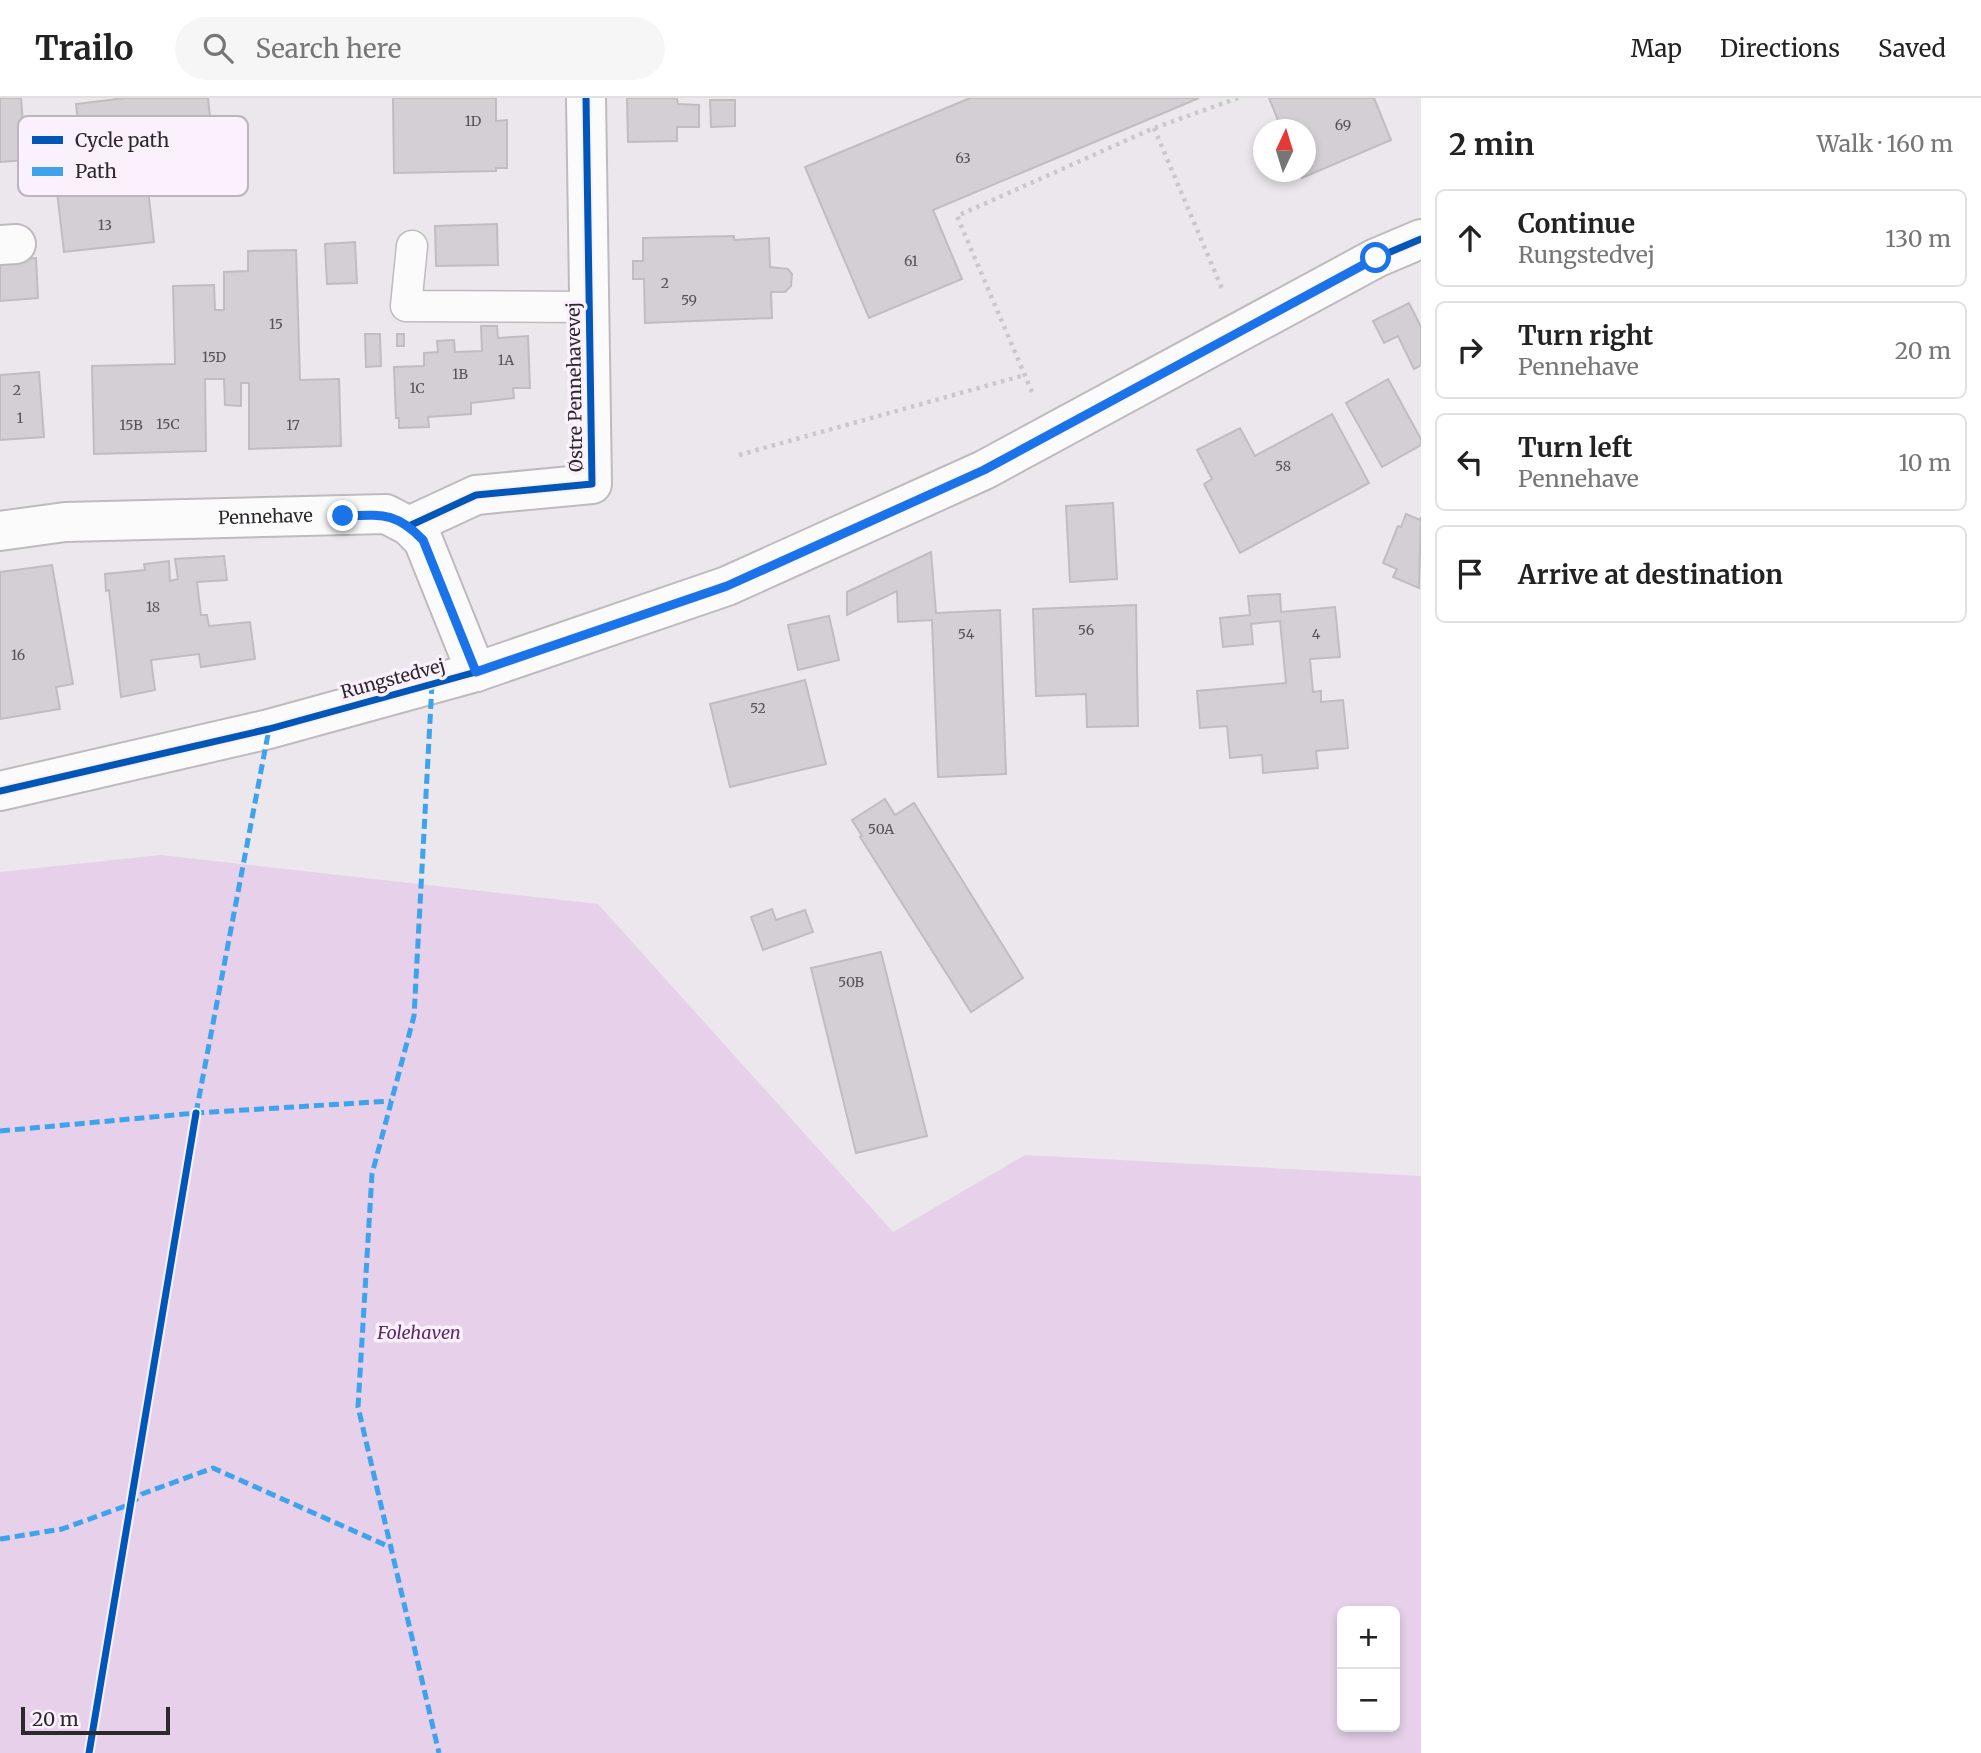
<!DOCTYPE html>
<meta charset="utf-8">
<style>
body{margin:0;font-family:Merriweather,serif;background:#f6f6f6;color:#222}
.controls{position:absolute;right:21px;bottom:21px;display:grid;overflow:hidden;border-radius:10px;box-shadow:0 4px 10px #0003}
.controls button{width:63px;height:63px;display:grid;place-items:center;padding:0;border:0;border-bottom:2px solid #e0e0e0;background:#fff;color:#222;font:35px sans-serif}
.compass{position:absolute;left:1253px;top:21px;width:63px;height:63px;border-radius:50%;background:#fff;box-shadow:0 4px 10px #0003;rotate:4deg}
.scale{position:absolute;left:21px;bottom:18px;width:149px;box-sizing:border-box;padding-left:7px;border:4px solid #2c292d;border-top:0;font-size:19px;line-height:24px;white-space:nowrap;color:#2c292d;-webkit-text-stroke:5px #faf1fc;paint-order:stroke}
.stop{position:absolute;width:21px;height:21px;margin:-16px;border:5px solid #1a73e8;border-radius:50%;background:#fff}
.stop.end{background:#1a73e8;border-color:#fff;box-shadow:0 2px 7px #0008}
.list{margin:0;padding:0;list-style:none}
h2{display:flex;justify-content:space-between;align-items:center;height:91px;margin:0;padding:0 28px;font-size:30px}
h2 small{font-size:23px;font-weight:400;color:#767676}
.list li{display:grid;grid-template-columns:46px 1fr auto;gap:21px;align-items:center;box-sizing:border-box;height:98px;margin:0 14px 14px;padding:0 14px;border:2px solid #e0e0e0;border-radius:10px}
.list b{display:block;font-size:26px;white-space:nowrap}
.list p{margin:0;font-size:23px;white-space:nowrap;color:#767676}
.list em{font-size:23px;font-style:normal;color:#767676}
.icon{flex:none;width:38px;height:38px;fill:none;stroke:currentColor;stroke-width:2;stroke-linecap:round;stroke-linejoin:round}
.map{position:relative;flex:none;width:1421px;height:1655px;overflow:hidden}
header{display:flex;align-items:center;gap:42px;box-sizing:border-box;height:98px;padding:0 35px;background:#fff;border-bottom:2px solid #e0e0e0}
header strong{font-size:33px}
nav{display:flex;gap:38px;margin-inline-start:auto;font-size:24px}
.search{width:490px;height:63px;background:#f6f6f6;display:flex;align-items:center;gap:18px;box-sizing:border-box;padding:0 24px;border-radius:38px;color:#767676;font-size:26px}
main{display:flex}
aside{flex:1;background:#fff}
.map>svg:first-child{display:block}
.green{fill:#e6d0ea;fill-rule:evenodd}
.building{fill:#d3cfd4;stroke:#c0bcc0;stroke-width:2}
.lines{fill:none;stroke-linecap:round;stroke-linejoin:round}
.service-casing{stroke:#bebabe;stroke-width:33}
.minor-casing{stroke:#bebabe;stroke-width:42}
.secondary-casing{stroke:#bebabe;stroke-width:42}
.path{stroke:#cac8ca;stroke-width:4.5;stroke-dasharray:3.5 5;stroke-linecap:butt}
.service{stroke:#fcfbfc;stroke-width:30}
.minor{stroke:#fcfbfc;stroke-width:38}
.secondary{stroke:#fcfbfc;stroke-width:38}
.quiet{stroke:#3ea3eb;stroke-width:5;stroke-dasharray:10 5;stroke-linecap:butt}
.cycleway-casing{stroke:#faf1fc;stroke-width:11}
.cycleway{stroke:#0057b8;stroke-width:7}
.route{stroke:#1a73e8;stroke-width:9}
.labels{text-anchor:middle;stroke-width:7;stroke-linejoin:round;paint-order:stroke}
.number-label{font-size:14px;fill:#565358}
.street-label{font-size:18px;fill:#2c292d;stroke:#faf1fc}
.park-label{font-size:18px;font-style:italic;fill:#5f2a6a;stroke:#faf1fc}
.key{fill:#faf1fc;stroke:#bcb5be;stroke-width:2}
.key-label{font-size:19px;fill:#2c292d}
</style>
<header>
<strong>Trailo</strong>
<div class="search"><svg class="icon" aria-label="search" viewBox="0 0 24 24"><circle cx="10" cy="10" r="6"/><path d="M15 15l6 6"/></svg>Search here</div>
<nav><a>Map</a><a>Directions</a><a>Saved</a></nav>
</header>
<main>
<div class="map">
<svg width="1421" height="1655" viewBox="0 0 1421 1655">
<rect width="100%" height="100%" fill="#ece7ec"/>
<!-- green -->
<path class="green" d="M 161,757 L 598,806 L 893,1134 L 1025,1057 L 1421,1078 L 1421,1655 L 0,1655 L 0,774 ZM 1395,1513 L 1395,1629 L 1342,1629 L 1342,1513 Z"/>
<!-- building -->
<g class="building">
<path d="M 0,0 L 21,0 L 26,62 L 0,64 Z"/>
<path d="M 125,0 L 208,0 L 213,48 L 144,56 L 154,144 L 64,154 L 53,59 L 82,57 L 76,6 Z"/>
<path d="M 393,0 L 496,0 L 496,23 L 507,22 L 507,70 L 496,70 L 496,73 L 394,75 Z"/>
<path d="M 627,0 L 672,0 L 677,1 L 678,6 L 699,7 L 699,29 L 677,29 L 677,43 L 628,44 Z"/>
<path d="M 970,0 L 1199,0 L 933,112 L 962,181 L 869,220 L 805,69 Z"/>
<path d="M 1269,0 L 1374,0 L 1391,42 L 1302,80 L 1300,74 L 1306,74 L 1306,32 L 1282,32 Z"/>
<path d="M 710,2 L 735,2 L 735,28 L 711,29 Z"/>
<path d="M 497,126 L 498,167 L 436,168 L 435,128 Z"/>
<path d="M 734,138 L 734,142 L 769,140 L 770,169 L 788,171 L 792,176 L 791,188 L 785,194 L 771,194 L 772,220 L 645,225 L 644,181 L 633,181 L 633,163 L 643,163 L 643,140 Z"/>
<path d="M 355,144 L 357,185 L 327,186 L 325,146 Z"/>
<path d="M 296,152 L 300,282 L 339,281 L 341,348 L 249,351 L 249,285 L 241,285 L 241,308 L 225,307 L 224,281 L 205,281 L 206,353 L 94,356 L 92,268 L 175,266 L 173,188 L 214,187 L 215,212 L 224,212 L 224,174 L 248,173 L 248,153 Z"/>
<path d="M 36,160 L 38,200 L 0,203 L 0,162 Z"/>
<path d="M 1409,205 L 1421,229 L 1421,267 L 1414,271 L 1398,238 L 1384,245 L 1373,223 Z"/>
<path d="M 481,228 L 497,228 L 498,240 L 528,238 L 530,290 L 513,290 L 514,300 L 471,305 L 471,316 L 428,319 L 429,329 L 399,330 L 399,320 L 396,320 L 394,269 L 424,268 L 424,255 L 438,254 L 437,243 L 454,242 L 455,254 L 482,253 Z"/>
<path d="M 365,236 L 380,236 L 381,268 L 366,269 Z"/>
<rect x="397" y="236" width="7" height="12"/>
<path d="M 39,274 L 44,339 L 0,342 L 0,277 Z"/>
<path d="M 1388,281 L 1421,341 L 1421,347 L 1382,369 L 1346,305 Z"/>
<path d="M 1332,316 L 1369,385 L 1240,455 L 1204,386 L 1212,381 L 1197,352 L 1240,330 L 1255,358 Z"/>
<path d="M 1113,405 L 1117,481 L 1070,484 L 1066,408 Z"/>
<path d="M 1406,416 L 1420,422 L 1421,419 L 1419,490 L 1393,479 L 1397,471 L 1383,465 L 1398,428 L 1401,429 Z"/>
<path d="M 931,454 L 936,515 L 1000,512 L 1006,676 L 938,679 L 932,522 L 898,524 L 897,493 L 847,517 L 847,494 Z"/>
<path d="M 224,458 L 227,482 L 197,484 L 201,517 L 207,517 L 209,528 L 250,524 L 255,561 L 201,569 L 199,556 L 151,562 L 155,592 L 121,599 L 109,492 L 106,493 L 105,476 L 145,472 L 144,466 L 169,463 L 170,483 L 178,481 L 175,461 Z"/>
<path d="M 52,467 L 73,586 L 56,589 L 60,611 L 0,621 L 0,474 Z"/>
<path d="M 1280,496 L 1281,514 L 1335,509 L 1340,559 L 1310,561 L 1313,594 L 1321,593 L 1321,604 L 1343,602 L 1348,650 L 1316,653 L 1318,670 L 1263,675 L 1262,657 L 1230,660 L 1227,628 L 1200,630 L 1197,593 L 1286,585 L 1280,523 L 1251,526 L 1253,546 L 1223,549 L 1220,520 L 1250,517 L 1248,498 Z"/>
<path d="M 1136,507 L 1138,628 L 1087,629 L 1086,596 L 1036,598 L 1033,511 Z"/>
<path d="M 829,518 L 839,562 L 798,572 L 788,527 Z"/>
<path d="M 805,582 L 826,666 L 730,689 L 710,606 Z"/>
<path d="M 885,701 L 895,717 L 914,705 L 1023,880 L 971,914 L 860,739 L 862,738 L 852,722 Z"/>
<path d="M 772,811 L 776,822 L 805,812 L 813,834 L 763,852 L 751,819 Z"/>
<path d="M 881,854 L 927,1038 L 856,1055 L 811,870 Z"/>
</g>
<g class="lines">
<!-- service casing -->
<g class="service-casing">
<path id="service" d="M 412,148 L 406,208 L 589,209"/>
</g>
<!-- minor casing -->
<g class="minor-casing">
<g id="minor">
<path d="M 0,147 L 16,146"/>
<path d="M 409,428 L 476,397 L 592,386 L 586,0"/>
<path id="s1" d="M 0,433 L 65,424 L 386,416 L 409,428 L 423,442 L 476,574"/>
</g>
</g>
<!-- secondary casing -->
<g class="secondary-casing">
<path id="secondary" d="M 0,693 L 269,631 L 476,574 L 727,488 L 984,372 L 1376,160 L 1421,141"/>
</g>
<!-- path -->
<g class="path">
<path d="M 1154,30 L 1223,193"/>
<path d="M 1032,294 L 957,118 L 1154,30 L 1238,0"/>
<path d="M 739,357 L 1025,277"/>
</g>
<!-- service -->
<use href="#service" class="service"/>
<!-- minor -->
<use href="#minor" class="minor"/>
<!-- secondary -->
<use href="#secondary" class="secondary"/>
<!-- quiet -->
<g class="quiet">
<path d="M 432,586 L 414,918 L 372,1076 L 358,1309 L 439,1655"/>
<path d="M 196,1015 L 269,631"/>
<path d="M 0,1033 L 196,1015 L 391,1003"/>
<path d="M 0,1441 L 62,1431 L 131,1406 L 142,1396 L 213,1370 L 392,1450"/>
</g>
<!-- cycleway casing -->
<g class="cycleway-casing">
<g id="cycleway">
<path d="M 409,428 L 476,397 L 592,386 L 586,0"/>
<path d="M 0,693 L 269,631 L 476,574 L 727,488 L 984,372 L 1376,160 L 1421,141"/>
<path d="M 89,1655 L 196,1015"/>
</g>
</g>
<!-- cycleway -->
<use href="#cycleway" class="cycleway"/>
</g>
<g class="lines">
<!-- route -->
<path class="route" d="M 343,418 C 381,417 395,413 423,442 L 476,574 L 727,488 L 984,372 L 1376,160"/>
</g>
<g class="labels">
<!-- number labels -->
<g class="number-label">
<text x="473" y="28">1D</text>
<text x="1343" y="32">69</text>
<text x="963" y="65">63</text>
<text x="105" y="132">13</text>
<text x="911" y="168">61</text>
<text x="665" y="190">2</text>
<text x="689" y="207">59</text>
<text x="276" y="231">15</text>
<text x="214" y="264">15D</text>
<text x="506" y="267">1A</text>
<text x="460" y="281">1B</text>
<text x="417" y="295">1C</text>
<text x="17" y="297">2</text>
<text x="20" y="325">1</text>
<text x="168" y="331">15C</text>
<text x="131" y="332">15B</text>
<text x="293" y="332">17</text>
<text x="1283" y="373">58</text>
<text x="153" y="514">18</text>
<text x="1086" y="537">56</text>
<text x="966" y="541">54</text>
<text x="1316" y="541">4</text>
<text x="18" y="562">16</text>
<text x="758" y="615">52</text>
<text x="881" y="736">50A</text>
<text x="851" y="889">50B</text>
</g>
<!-- street labels -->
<g class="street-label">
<text transform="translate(575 289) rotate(-91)" y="6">Østre Pennehavevej</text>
<text dy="6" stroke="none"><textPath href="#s1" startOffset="266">Pennehave</textPath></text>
<text transform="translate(393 581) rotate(-15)" y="6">Rungstedvej</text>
</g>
<!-- park labels -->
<g class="park-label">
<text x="419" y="1241">Folehaven</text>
</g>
</g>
<!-- legend -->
<rect x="18" y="18" width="230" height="80" rx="10" class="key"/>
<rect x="32" y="38" width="31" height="8" fill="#0057b8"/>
<rect x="32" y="69" width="31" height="9" fill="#3ea3eb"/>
<g class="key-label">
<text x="75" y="49">Cycle path</text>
<text x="75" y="80">Path</text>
</g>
</svg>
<div class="controls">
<button>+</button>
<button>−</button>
</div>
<svg class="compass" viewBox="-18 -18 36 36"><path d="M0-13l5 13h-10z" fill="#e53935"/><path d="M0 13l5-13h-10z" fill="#767676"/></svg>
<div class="scale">20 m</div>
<div class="stop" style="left:1376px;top:160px"></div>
<div class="stop end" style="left:343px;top:418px"></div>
</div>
<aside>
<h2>2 min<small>Walk · 160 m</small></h2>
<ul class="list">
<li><svg class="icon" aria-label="ahead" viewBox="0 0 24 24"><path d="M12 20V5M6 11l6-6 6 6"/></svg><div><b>Continue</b><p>Rungstedvej</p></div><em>130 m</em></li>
<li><svg class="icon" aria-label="right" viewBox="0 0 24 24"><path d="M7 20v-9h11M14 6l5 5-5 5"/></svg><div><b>Turn right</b><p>Pennehave</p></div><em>20 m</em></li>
<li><svg class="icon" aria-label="left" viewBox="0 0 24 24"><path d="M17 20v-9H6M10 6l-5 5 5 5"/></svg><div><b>Turn left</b><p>Pennehave</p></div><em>10 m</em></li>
<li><svg class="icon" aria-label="arrive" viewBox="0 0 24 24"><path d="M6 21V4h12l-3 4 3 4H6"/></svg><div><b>Arrive at destination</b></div></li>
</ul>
</aside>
</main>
